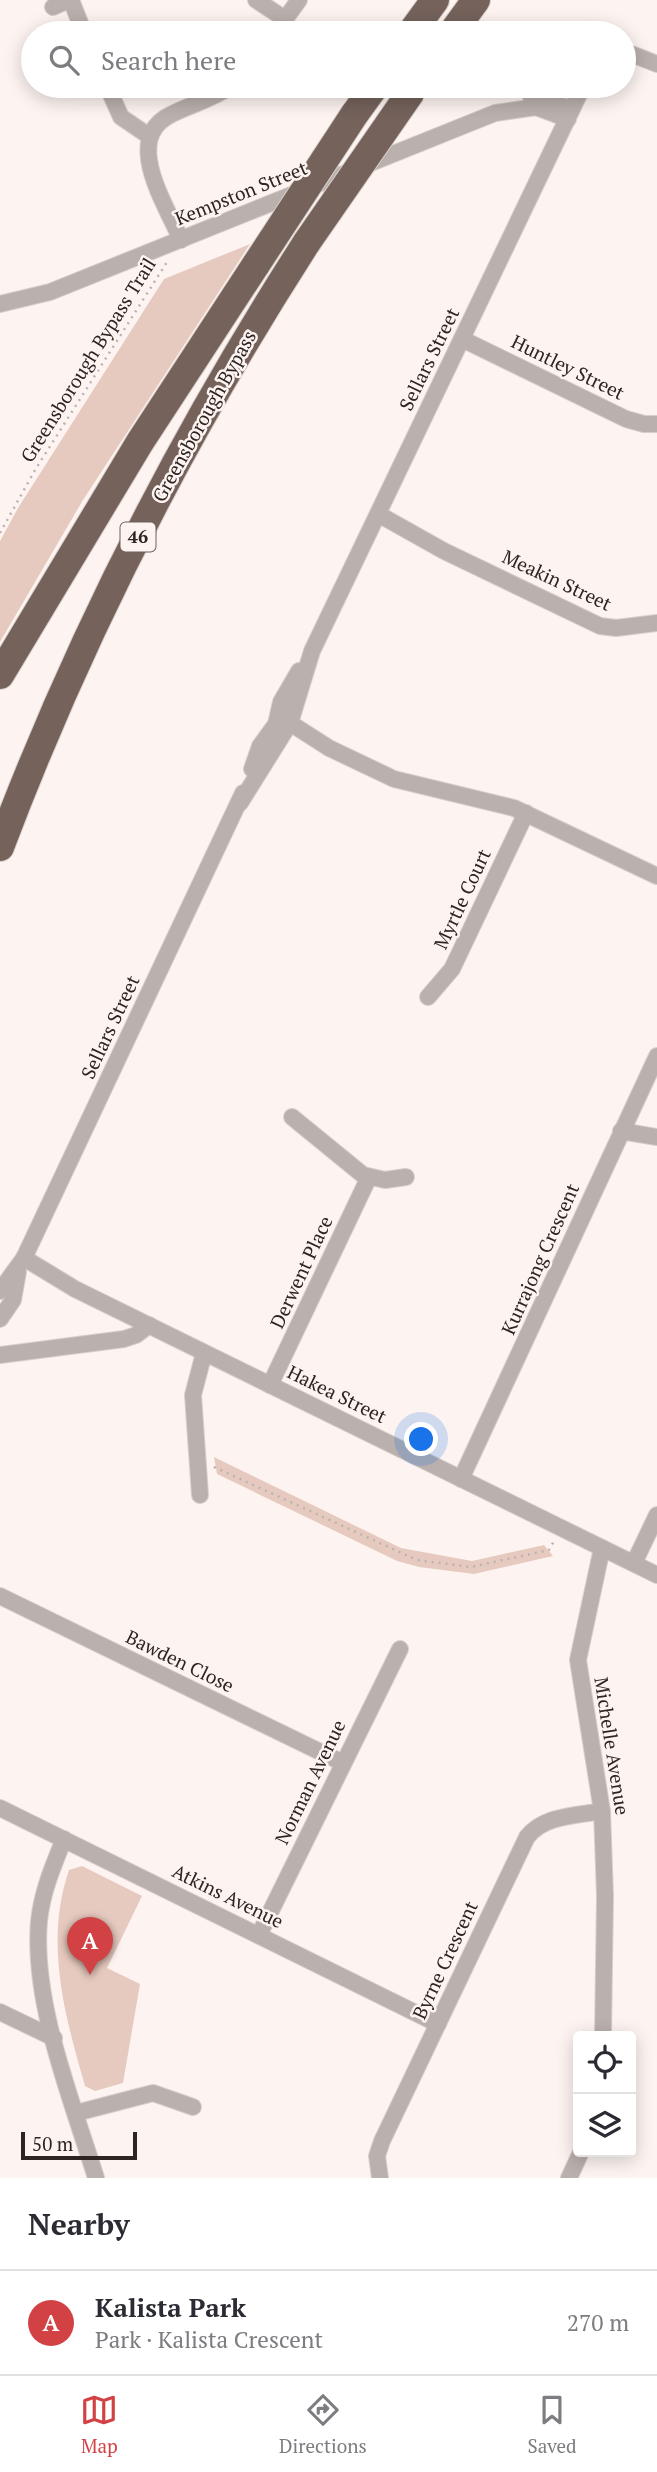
<!DOCTYPE html>
<meta charset="utf-8">
<style>
body{margin:0;font-family:"PT Serif",serif;background:#f2f2f3;color:#2b2b33}
.controls{position:absolute;right:21px;bottom:21px;display:grid;overflow:hidden;border-radius:7px;box-shadow:0 4px 18px #0003}
.controls button{width:63px;height:63px;display:grid;place-items:center;padding:0;border:0;border-bottom:2px solid #e1e1e2;background:#fff;color:#2b2b33;font:35px sans-serif}
.scale{position:absolute;left:21px;bottom:18px;width:116px;box-sizing:border-box;padding-left:7px;border:4px solid #2d2522;border-top:0;font-size:19px;line-height:24px;white-space:nowrap;color:#2d2522;-webkit-text-stroke:5px #fdf4f1;paint-order:stroke}
.you{position:absolute;left:422px;top:1440px;width:24px;height:24px;margin:-18px;border:5px solid #fff;border-radius:50%;background:#1a73e8;box-shadow:0 0 0 10px #1a73e833}
.badge{display:grid;place-items:center;width:46px;height:46px;border-radius:50%;background:#d24245;color:#fff;font-size:23px;font-weight:700}
.pin{position:absolute;translate:-50% -58px;filter:drop-shadow(0 2px 4px #0008)}
.pin::after{content:'';position:absolute;top:37px;width:24px;height:21px;background:inherit;clip-path:polygon(0 0,100% 0,50% 100%)}
.list{margin:0;padding:0;list-style:none}
h2{display:flex;justify-content:space-between;align-items:center;height:91px;margin:0;padding:0 28px;font-size:30px}
h2 small{font-size:23px;font-weight:400;color:#7c7c81}
.list li{display:grid;grid-template-columns:46px 1fr auto;gap:21px;align-items:center;box-sizing:border-box;height:105px;padding:0 28px;border-top:2px solid #e1e1e2}
.list b{display:block;font-size:26px;white-space:nowrap}
.list p{margin:0;font-size:23px;white-space:nowrap;color:#7c7c81}
.list em{font-size:23px;font-style:normal;color:#7c7c81}
.icon{flex:none;width:38px;height:38px;fill:none;stroke:currentColor;stroke-width:2;stroke-linecap:round;stroke-linejoin:round}
.map{position:relative;flex:none;width:657px;height:2178px;overflow:hidden}
.search{position:absolute;background:#fff;box-shadow:0 4px 18px #0003;left:21px;right:21px;top:21px;height:77px;display:flex;align-items:center;gap:18px;box-sizing:border-box;padding:0 24px;border-radius:38px;color:#7c7c81;font-size:26px}
.sheet{height:196px;background:#fff}
nav{display:flex;justify-content:space-around;align-items:center;box-sizing:border-box;height:98px;border-top:2px solid #e1e1e2;background:#fff;font-size:19px;color:#7c7c81}
nav a{display:grid;justify-items:center;gap:4px}
nav .on{color:#d24245}
.map>svg:first-child{display:block}
.green{fill:#e7cabf}
.lines{fill:none;stroke-linecap:round;stroke-linejoin:round}
.street-casing{stroke:#d8cfcc;stroke-width:18}
.highway-casing{stroke:#d8cfcc;stroke-width:30}
.path{stroke:#bcb3b0;stroke-width:2.5;stroke-dasharray:2 5;stroke-linecap:butt}
.street{stroke:#bab0ad;stroke-width:16}
.highway{stroke:#74625b;stroke-width:28}
.highway-bridge-casing{stroke:#d8cfcc;stroke-width:30;stroke-linecap:butt}
.highway-bridge{stroke:#74625b;stroke-width:28}
.labels{text-anchor:middle;stroke-width:5;stroke-linejoin:round;paint-order:stroke}
.shield{fill:#fdf4f1;stroke:#6b6360;stroke-width:2}
.shield-label{font-size:18px;font-weight:bold;fill:#2d2522}
.street-label{font-size:19px;fill:#2d2522;stroke:#fdf4f1}
</style>
<div class="map">
<svg width="657" height="2178" viewBox="0 0 657 2178">
<rect width="100%" height="100%" fill="#fdf4f1"/>
<!-- green -->
<g class="green">
<path d="M 250,244 L 83,500 L 0,642 L 0,541 L 18,508 L 164,279 Z"/>
<path d="M 214,1457 L 401,1548 L 472,1561 L 544,1545 L 553,1556 L 474,1574 L 419,1567 L 397,1561 L 217,1474 Z"/>
<path d="M 82,1866 L 142,1896 L 107,1968 L 140,1984 L 123,2083 L 95,2091 L 85,2086 C 65,2016 44,1943 69,1870 Z"/>
</g>
<g class="lines">
<!-- street casing -->
<g class="street-casing">
<g id="street">
<path d="M 71,0 L 84,33"/>
<path d="M 256,0 L 285,19"/>
<path d="M 53,7 L 69,0"/>
<path d="M 275,33 L 299,0"/>
<path d="M 624,51 L 657,64"/>
<path d="M 107,86 L 121,117 L 149,136"/>
<path d="M 531,97 L 572,109"/>
<path d="M 181,240 C 166,204 121,138 172,114 C 192,104 213,99 231,86"/>
<path d="M 0,304 L 50,292 L 495,113 L 536,107 L 568,119"/>
<path d="M 462,339 L 626,419 L 644,424 L 657,424"/>
<path d="M 378,514 L 444,551 L 600,626 L 616,628 L 657,623"/>
<path d="M 280,723 L 290,723 L 329,748 L 394,779 L 514,808 L 657,876"/>
<path d="M 252,769 L 260,746 L 276,724 L 281,702 L 299,671"/>
<path d="M 240,803 L 290,723 L 312,651 L 583,86"/>
<path d="M 428,997 L 452,969 L 526,813"/>
<path d="M 292,1117 L 363,1175 L 385,1180 L 406,1177"/>
<path d="M 621,1131 L 657,1137"/>
<path d="M 24,1258 L 75,1289 L 657,1575"/>
<path d="M 0,1291 L 24,1258 L 243,793"/>
<path d="M 0,1319 L 13,1300 L 18,1272"/>
<path d="M 0,1355 L 124,1339 L 136,1335 L 149,1325"/>
<path d="M 270,1385 L 369,1177"/>
<path d="M 461,1479 L 657,1056"/>
<path d="M 200,1495 L 193,1395 L 204,1353"/>
<path d="M 602,1548 L 578,1660 L 602,1811 L 605,1896 L 603,2036"/>
<path d="M 634,1563 L 657,1515"/>
<path d="M 0,1596 L 343,1763"/>
<path d="M 0,1808 L 438,2024"/>
<path d="M 64,1839 C 53,1866 42,1892 39,1921 C 32,2003 72,2100 96,2178"/>
<path d="M 259,1935 L 400,1649"/>
<path d="M 0,2012 L 54,2038"/>
<path d="M 76,2113 L 153,2093 L 193,2107"/>
<path d="M 380,2178 L 377,2156 L 382,2141 L 527,1837 C 544,1815 576,1816 602,1811"/>
<path d="M 569,2178 L 581,2152"/>
</g>
</g>
<!-- highway casing -->
<g class="highway-casing">
<g id="highway">
<path d="M 411,33 L 435,0"/>
<path d="M 452,33 L 476,0"/>
<path d="M 354,115 L 375,86"/>
<path d="M 0,675 L 140,442 L 257,263"/>
<path d="M 0,847 C 80,635 184,433 307,242"/>
</g>
</g>
<!-- path -->
<g class="path">
<path d="M 0,533 L 35,470 L 167,262"/>
<path d="M 214,1467 L 417,1560 L 471,1567 L 549,1550 L 554,1541"/>
</g>
<!-- street -->
<use href="#street" class="street"/>
<!-- highway -->
<use href="#highway" class="highway"/>
<!-- highway-bridge casing -->
<g class="highway-bridge-casing">
<g id="highway-bridge">
<path d="M 307,242 L 411,92"/>
<path d="M 257,263 L 354,115"/>
</g>
</g>
<!-- highway-bridge -->
<use href="#highway-bridge" class="highway-bridge"/>
</g>
<g class="labels">
<!-- shield labels -->
<rect class="shield" x="120.5" y="522.5" width="35" height="29" rx="5"/>
<g class="shield-label">
<text x="138" y="543">46</text>
</g>
<!-- street labels -->
<g class="street-label">
<text transform="translate(241 193) rotate(-22)" y="7">Kempston Street</text>
<text transform="translate(429 359) rotate(-64)" y="7">Sellars Street</text>
<text transform="translate(88 360) rotate(-58)" y="7">Greensborough Bypass Trail</text>
<text transform="translate(568 367) rotate(26)" y="7">Huntley Street</text>
<text transform="translate(204 416) rotate(-61)" y="7">Greensborough Bypass</text>
<text transform="translate(557 580) rotate(25)" y="7">Meakin Street</text>
<text transform="translate(462 899) rotate(-65)" y="7">Myrtle Court</text>
<text transform="translate(110 1027) rotate(-65)" y="7">Sellars Street</text>
<text transform="translate(540 1259) rotate(-66)" y="7">Kurrajong Crescent</text>
<text transform="translate(301 1272) rotate(-65)" y="7">Derwent Place</text>
<text transform="translate(337 1394) rotate(26)" y="7">Hakea Street</text>
<text transform="translate(180 1661) rotate(26)" y="7">Bawden Close</text>
<text transform="translate(612 1746) rotate(81)" y="7">Michelle Avenue</text>
<text transform="translate(310 1782) rotate(-64)" y="7">Norman Avenue</text>
<text transform="translate(228 1896) rotate(26)" y="7">Atkins Avenue</text>
<text transform="translate(445 1960) rotate(-65)" y="7">Byrne Crescent</text>
</g>
</g>
</svg>
<div class="controls">
<button><svg class="icon" aria-label="locate" viewBox="0 0 24 24"><circle cx="12" cy="12" r="6"/><path d="M12 2v4M12 18v4M2 12h4M18 12h4"/></svg></button>
<button><svg class="icon" aria-label="layers" viewBox="0 0 24 24"><path d="M12 4l9 5-9 5-9-5zM3 14l9 5 9-5"/></svg></button>
</div>
<div class="scale">50 m</div>
<div class="you"></div>
<div class="pin badge" style="left:90px;top:1975px">A</div>
<div class="search"><svg class="icon" aria-label="search" viewBox="0 0 24 24"><circle cx="10" cy="10" r="6"/><path d="M15 15l6 6"/></svg>Search here</div>
</div>
<section class="sheet">
<h2>Nearby<small></small></h2>
<ul class="list">
<li><span class="badge">A</span><div><b>Kalista Park</b><p>Park · Kalista Crescent</p></div><em>270 m</em></li>
</ul>
</section>
<nav>
<a class="on"><svg class="icon" aria-label="map" viewBox="0 0 24 24"><path d="M3 6l6-2 6 2 6-2v14l-6 2-6-2-6 2zM9 4v14M15 6v14"/></svg>Map</a>
<a><svg class="icon" aria-label="directions" viewBox="0 0 24 24"><path d="M12 3l9 9-9 9-9-9zM9 14v-3h6M13 9l2 2-2 2"/></svg>Directions</a>
<a><svg class="icon" aria-label="saved" viewBox="0 0 24 24"><path d="M7 4h10v16l-5-4-5 4z"/></svg>Saved</a>
</nav>
